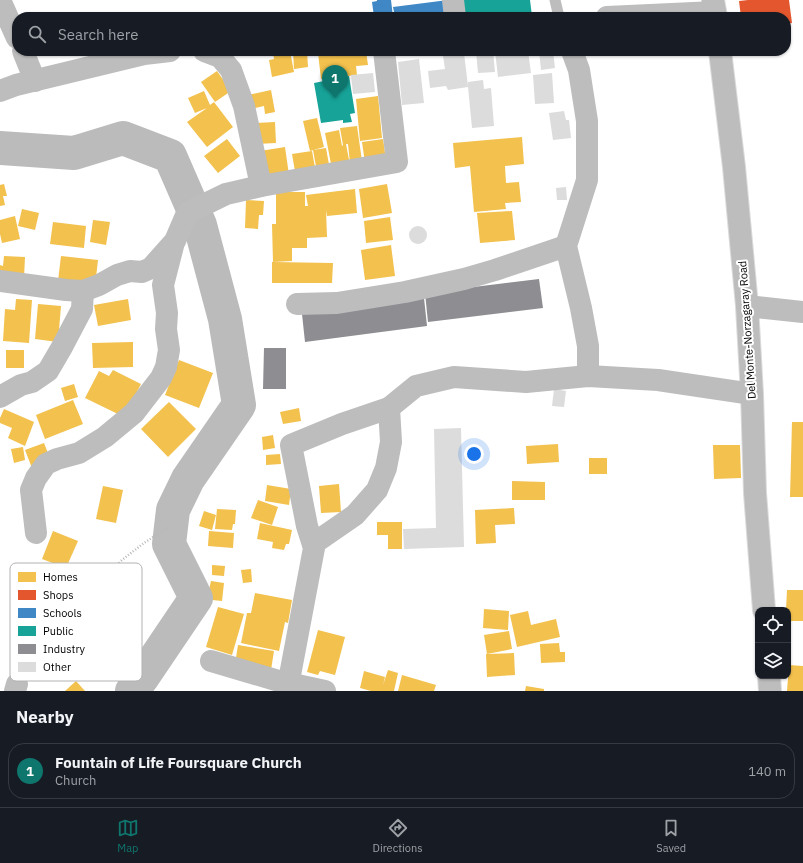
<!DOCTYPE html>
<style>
body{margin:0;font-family:"IBM Plex Sans",sans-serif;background:#242831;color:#f1f3f6}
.controls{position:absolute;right:12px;bottom:12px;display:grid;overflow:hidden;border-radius:8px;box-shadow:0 1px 3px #0004}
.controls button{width:36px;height:36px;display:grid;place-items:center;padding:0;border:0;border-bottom:1px solid #363941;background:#171b24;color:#f1f3f6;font:20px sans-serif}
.you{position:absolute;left:474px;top:454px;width:14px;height:14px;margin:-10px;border:3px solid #fff;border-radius:50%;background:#1a73e8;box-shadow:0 0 0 6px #1a73e833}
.badge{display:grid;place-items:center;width:26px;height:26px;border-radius:50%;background:#0f766e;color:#fff;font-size:13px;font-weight:700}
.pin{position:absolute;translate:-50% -33px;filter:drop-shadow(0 1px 2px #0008)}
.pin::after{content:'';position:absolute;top:21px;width:14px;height:12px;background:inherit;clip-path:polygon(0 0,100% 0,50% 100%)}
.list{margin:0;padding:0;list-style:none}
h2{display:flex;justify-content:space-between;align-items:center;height:52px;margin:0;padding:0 16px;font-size:17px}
h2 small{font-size:13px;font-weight:400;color:#9ea1a6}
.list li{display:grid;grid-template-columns:26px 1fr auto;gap:12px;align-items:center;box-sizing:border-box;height:56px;margin:0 8px 8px;padding:0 8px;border:1px solid #363941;border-radius:16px}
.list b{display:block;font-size:15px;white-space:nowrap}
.list p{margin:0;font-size:13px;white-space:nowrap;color:#9ea1a6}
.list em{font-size:13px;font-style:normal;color:#9ea1a6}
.icon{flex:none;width:22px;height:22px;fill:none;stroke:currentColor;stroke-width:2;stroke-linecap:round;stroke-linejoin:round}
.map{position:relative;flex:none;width:803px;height:691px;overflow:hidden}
.search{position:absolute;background:#171b24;box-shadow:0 1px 3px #0004;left:12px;right:12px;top:12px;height:44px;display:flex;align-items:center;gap:10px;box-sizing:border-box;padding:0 14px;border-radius:16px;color:#9ea1a6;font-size:15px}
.sheet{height:116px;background:#171b24}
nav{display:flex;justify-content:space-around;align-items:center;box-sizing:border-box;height:56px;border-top:1px solid #363941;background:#171b24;font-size:11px;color:#9ea1a6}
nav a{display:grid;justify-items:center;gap:2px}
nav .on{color:#0f766e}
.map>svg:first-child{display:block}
.homes{fill:#f2c14e}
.shops{fill:#e4572e}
.schools{fill:#3f88c5}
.public{fill:#17a398}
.industry{fill:#8d8d92}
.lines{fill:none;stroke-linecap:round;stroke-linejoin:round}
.river{stroke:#bbb;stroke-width:34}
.building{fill:#dcdcdc}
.primary-casing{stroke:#dbdbdb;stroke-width:24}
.path{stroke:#b8b8b8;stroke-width:2.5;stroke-dasharray:1 2;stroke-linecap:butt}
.service{stroke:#bdbdbd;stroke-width:11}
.minor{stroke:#bdbdbd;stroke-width:22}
.tertiary{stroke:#bdbdbd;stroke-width:22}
.primary{stroke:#bdbdbd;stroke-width:22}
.labels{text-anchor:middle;stroke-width:4;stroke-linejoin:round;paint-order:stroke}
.street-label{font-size:11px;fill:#000;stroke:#fff}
.key{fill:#fff;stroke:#b2b2b2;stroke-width:1}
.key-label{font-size:11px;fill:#000}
</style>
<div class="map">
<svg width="803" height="691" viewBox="0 0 803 691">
<rect width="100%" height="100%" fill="#fff"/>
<!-- homes -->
<g class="homes">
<path d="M 283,51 L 290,51 L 294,72 L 272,77 L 269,60 L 274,59 L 273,53 Z"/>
<path d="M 293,51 L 307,51 L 308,67 L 294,69 Z"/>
<path d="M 333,51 L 366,51 L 368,65 L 356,66 L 357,75 L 321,79 L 318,53 Z"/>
<path d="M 217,71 L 231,91 L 215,102 L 201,82 Z"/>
<path d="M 271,90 L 275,112 L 265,114 L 264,106 L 251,109 L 248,95 Z"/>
<path d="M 204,91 L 210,105 L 214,102 L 233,127 L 207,147 L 187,122 L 207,108 L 195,113 L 188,98 Z"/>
<path d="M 378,96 L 382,138 L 360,141 L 356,99 Z"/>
<path d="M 317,118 L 324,147 L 310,151 L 303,121 Z"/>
<path d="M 275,122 L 276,143 L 257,144 L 256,123 Z"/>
<path d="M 357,126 L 362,161 L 350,163 L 348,144 L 346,144 L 350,165 L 332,169 L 325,133 L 339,130 L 342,146 L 343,145 L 340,128 Z"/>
<path d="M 522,137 L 524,164 L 505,166 L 506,183 L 519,182 L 521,202 L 505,203 L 506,209 L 474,212 L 470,166 L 455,168 L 453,143 Z"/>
<path d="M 227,139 L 240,156 L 218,173 L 204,156 Z"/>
<path d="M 383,139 L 386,160 L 365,163 L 362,142 Z"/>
<path d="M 285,147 L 289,175 L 264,178 L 260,151 Z"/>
<path d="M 326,148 L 330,170 L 317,172 L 313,150 Z"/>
<path d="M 312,151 L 316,173 L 296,177 L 292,154 Z"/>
<path d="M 4,184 L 7,196 L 3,196 L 5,205 L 0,206 L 0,185 Z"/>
<path d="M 387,184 L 392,213 L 363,218 L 359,189 Z"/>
<path d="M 355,189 L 357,213 L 327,216 L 326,210 L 327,237 L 307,238 L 307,248 L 292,248 L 292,261 L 273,262 L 272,224 L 276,224 L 276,192 L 305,192 L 305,206 L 308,206 L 306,195 Z"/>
<path d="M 246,200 L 264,201 L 263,215 L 259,215 L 258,229 L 245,228 Z"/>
<path d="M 22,209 L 39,213 L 35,230 L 18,226 Z"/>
<path d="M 512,211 L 515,240 L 480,243 L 477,213 Z"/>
<path d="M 15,216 L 20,239 L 2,243 L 0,234 L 0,220 Z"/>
<path d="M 390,217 L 393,240 L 366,243 L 364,221 Z"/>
<path d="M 93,220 L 110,222 L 106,245 L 90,242 Z"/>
<path d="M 53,222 L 86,226 L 84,248 L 50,244 Z"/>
<path d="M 391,245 L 395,276 L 365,280 L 361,250 Z"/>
<path d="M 4,256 L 25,257 L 24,278 L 0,277 L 0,265 L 3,266 Z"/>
<path d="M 61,256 L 98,260 L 95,286 L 58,281 Z"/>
<path d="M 272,262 L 333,263 L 332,283 L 272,283 Z"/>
<path d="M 16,299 L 32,300 L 29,343 L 3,341 L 5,309 L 15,310 Z"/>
<path d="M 128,299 L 131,320 L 98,326 L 94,305 Z"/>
<path d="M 38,304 L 61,306 L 58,342 L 35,339 Z"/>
<path d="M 133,342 L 133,367 L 93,368 L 92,343 Z"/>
<rect x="6" y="350" width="18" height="18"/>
<path d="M 179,360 L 213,373 L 199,408 L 165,395 Z"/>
<path d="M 113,370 L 141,384 L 124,417 L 85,398 L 99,371 L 109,376 Z"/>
<path d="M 74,384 L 78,397 L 65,401 L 61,388 Z"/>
<path d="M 73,400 L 83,424 L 45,439 L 36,415 Z"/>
<path d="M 169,402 L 196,429 L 168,457 L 141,429 Z"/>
<path d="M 299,408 L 301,421 L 283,424 L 280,412 Z"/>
<path d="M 4,409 L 34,422 L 25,446 L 8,438 L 12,428 L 0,423 L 0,418 Z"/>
<path d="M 792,422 L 803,422 L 803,497 L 790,497 Z"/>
<path d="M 273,435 L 275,448 L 263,450 L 262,437 Z"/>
<path d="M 44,443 L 51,461 L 32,468 L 25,450 Z"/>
<path d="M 558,444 L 559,462 L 527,464 L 526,446 Z"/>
<path d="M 713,445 L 740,445 L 741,478 L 714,479 Z"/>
<path d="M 23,447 L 25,460 L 14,463 L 11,449 Z"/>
<path d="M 280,454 L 281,464 L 266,465 L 266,455 Z"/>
<rect x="589" y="458" width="18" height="16"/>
<path d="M 512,481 L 545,482 L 545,500 L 512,500 Z"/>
<path d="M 339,484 L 341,512 L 321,513 L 319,486 Z"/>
<path d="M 267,485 L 291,489 L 289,505 L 265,501 Z"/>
<path d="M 103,486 L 123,490 L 116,523 L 96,519 Z"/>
<path d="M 258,500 L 278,507 L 272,525 L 251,518 Z"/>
<path d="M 514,508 L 515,524 L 495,525 L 496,543 L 476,544 L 475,510 Z"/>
<path d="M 217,509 L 236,510 L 235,524 L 233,524 L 232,530 L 215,529 Z"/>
<path d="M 204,511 L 216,515 L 212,530 L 199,526 Z"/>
<path d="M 377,522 L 402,522 L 402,549 L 388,549 L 388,535 L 377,535 Z"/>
<path d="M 260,523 L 292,530 L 289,544 L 286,544 L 284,550 L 272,548 L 273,542 L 257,539 Z"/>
<path d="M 53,531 L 78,541 L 66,568 L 42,559 Z"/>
<path d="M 209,531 L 234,533 L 233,548 L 208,546 Z"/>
<path d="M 212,565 L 225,566 L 224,576 L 212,575 Z"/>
<path d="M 251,569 L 252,582 L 243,583 L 241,570 Z"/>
<path d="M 211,581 L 224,583 L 222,601 L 202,599 L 204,590 L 209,590 Z"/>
<path d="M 787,590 L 803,590 L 803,621 L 788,621 L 788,610 L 786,610 Z"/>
<path d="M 255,593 L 292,600 L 288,623 L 285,622 L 279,651 L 241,643 L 247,613 L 251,613 Z"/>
<path d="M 218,607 L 244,614 L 232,655 L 206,647 Z"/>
<path d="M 484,609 L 509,611 L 508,630 L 483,628 Z"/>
<path d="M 528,611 L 531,625 L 556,619 L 560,637 L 517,647 L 510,615 Z"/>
<path d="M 318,630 L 345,637 L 335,675 L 320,671 L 318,675 L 307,672 Z"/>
<path d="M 509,631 L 512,649 L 487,654 L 484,635 Z"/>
<path d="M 559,643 L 560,652 L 565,652 L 565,662 L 541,663 L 540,644 Z"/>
<path d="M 238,645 L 274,651 L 271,670 L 235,664 Z"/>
<path d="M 514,653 L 515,675 L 487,677 L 486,654 Z"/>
<path d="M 789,665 L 803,666 L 803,691 L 787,691 Z"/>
<path d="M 388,670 L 398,673 L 394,691 L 371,691 L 360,688 L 364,671 L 385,677 L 383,685 Z"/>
<path d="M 402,675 L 436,685 L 434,691 L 398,691 Z"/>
<path d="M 76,681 L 85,691 L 65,691 Z"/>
<path d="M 526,686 L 544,689 L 544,691 L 525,691 Z"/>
</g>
<!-- shops -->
<path class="shops" d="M 748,0 L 789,0 L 792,23 L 786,24 L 786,17 L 741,17 L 739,1 Z"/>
<!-- schools -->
<g class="schools">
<path d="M 377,0 L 391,0 L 393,17 L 374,17 L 372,2 L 377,1 Z"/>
<path d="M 448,0 L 450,17 L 395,17 L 393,7 Z"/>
</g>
<!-- public -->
<g class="public">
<path d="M 462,0 L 530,0 L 532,16 L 465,17 Z"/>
<path d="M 349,76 L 355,113 L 350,114 L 352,122 L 343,123 L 343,120 L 321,123 L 314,83 Z"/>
</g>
<!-- industry -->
<g class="industry">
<path d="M 539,279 L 543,308 L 428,322 L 425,293 Z"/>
<path d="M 424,298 L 427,326 L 305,342 L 302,314 Z"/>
<path d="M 264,348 L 286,348 L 286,389 L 263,389 Z"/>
</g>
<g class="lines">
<!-- river -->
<path class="river" d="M 0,148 L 74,153 L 123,138 L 170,156 L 200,225 L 225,319 L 239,405 L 188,479 L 173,510 L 169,544 L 196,598 L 142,678 L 132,691"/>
</g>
<!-- building -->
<g class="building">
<path d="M 476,51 L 493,51 L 495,72 L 478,73 Z"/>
<path d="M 495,51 L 528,51 L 531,73 L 498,77 Z"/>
<path d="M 539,51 L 553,51 L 555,68 L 541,70 Z"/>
<path d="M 464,53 L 468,86 L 468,82 L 483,80 L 484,89 L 491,88 L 494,126 L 472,128 L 468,87 L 448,90 L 446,86 L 430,88 L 428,71 L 445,69 L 443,56 Z"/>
<path d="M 419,59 L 424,103 L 402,105 L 398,62 Z"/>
<path d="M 373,73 L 375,92 L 353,94 L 351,75 Z"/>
<path d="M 552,73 L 554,103 L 535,104 L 533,75 Z"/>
<path d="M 564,111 L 566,120 L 569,120 L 571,138 L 553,140 L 549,113 Z"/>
<path d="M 566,187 L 567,200 L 557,200 L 556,188 Z"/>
<circle cx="418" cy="235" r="9"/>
<path d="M 554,389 L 566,391 L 564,407 L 552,406 Z"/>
<path d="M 461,428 L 464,547 L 404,549 L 403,529 L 436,528 L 434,429 Z"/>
</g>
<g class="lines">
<!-- primary casing -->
<g class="primary-casing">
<g id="primary">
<path d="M 713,0 L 716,17"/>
<path d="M 720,51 L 734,167 L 747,306 L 752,394 L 755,493 L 764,610"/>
<path d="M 769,676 L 770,691"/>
</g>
</g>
<!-- path -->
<path class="path" d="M 36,680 L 61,676 L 75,661 L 85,646 L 96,596 L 103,579 L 122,560 L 144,543 L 169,527"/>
<!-- service -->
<path class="service" d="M 555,0 L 559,17"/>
<!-- minor -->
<g class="minor">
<path d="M 0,0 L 17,38"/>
<path d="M 453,0 L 455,17"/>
<path d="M 607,17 L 715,12"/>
<path d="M 23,51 L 35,81"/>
<path d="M 204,51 L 220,57 L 231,70 L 244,106 L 261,186"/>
<path d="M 572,51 L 579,70 L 587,121 L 587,180 L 566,246 L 581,308 L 588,346 L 588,376"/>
<path d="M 0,91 L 16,85 L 144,54 L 170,51"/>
<path d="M 0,281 L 66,290 L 83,291 L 99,285 L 117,275 L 130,271 L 142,272 L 151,268 L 175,241 L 187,213 L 226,194 L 261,186 L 397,162 L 384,51"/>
<path d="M 297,304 L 337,303 L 405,292 L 464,279 L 495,270 L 566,246"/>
<path d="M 0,397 L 21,385 L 32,382 L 48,371 L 62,347 L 82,309 L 83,291"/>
<path d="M 36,533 L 31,490 L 36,478 L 46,464 L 57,459 L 79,453 L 105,437 L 134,413 L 161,378 L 166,367 L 169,350 L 166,329 L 167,313 L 163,285 L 173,246"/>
<path d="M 313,544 L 355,515 L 377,490 L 386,468 L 391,442 L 389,408"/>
<path d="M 211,661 L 279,681 L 325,691"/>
<path d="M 15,691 L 17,684"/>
<path d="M 287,691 L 314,548 L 307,526 L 291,445 L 342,424 L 389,408 L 416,386 L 454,377 L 526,382 L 588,376 L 658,380 L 752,394"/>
</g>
<!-- tertiary -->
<path class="tertiary" d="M 747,306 L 803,312"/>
<!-- primary -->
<use href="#primary" class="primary"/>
</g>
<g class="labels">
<!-- street labels -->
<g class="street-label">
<text transform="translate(747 330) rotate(-94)" y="4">Del Monte-Norzagaray Road</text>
</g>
</g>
<!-- legend -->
<rect x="10" y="563" width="132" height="118" rx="6" class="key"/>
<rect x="18" y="572" width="18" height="10" fill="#f2c14e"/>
<rect x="18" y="590" width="18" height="10" fill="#e4572e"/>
<rect x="18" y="608" width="18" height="10" fill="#3f88c5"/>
<rect x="18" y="626" width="18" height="10" fill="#17a398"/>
<rect x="18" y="644" width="18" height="10" fill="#8d8d92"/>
<rect x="18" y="662" width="18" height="10" fill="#dcdcdc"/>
<g class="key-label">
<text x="43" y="581">Homes</text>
<text x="43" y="599">Shops</text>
<text x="43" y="617">Schools</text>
<text x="43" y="635">Public</text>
<text x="43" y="653">Industry</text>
<text x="43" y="671">Other</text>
</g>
</svg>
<div class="controls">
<button><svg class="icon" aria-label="locate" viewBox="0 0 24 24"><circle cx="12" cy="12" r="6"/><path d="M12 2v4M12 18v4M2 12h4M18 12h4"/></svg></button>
<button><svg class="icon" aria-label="layers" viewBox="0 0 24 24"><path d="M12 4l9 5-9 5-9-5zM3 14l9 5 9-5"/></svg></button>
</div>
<div class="you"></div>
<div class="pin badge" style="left:335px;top:98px">1</div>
<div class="search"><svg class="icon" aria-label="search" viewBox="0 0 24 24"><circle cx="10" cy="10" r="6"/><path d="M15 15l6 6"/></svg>Search here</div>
</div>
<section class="sheet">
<h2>Nearby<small></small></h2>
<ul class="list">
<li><span class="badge">1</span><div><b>Fountain of Life Foursquare Church</b><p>Church</p></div><em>140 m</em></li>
</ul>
</section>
<nav>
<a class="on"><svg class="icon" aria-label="map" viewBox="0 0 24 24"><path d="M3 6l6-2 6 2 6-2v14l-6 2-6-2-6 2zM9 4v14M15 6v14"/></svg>Map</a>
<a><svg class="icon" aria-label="directions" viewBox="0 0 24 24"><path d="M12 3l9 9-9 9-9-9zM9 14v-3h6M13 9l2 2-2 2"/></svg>Directions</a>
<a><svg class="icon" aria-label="saved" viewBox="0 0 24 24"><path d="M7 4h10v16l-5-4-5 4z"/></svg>Saved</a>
</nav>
